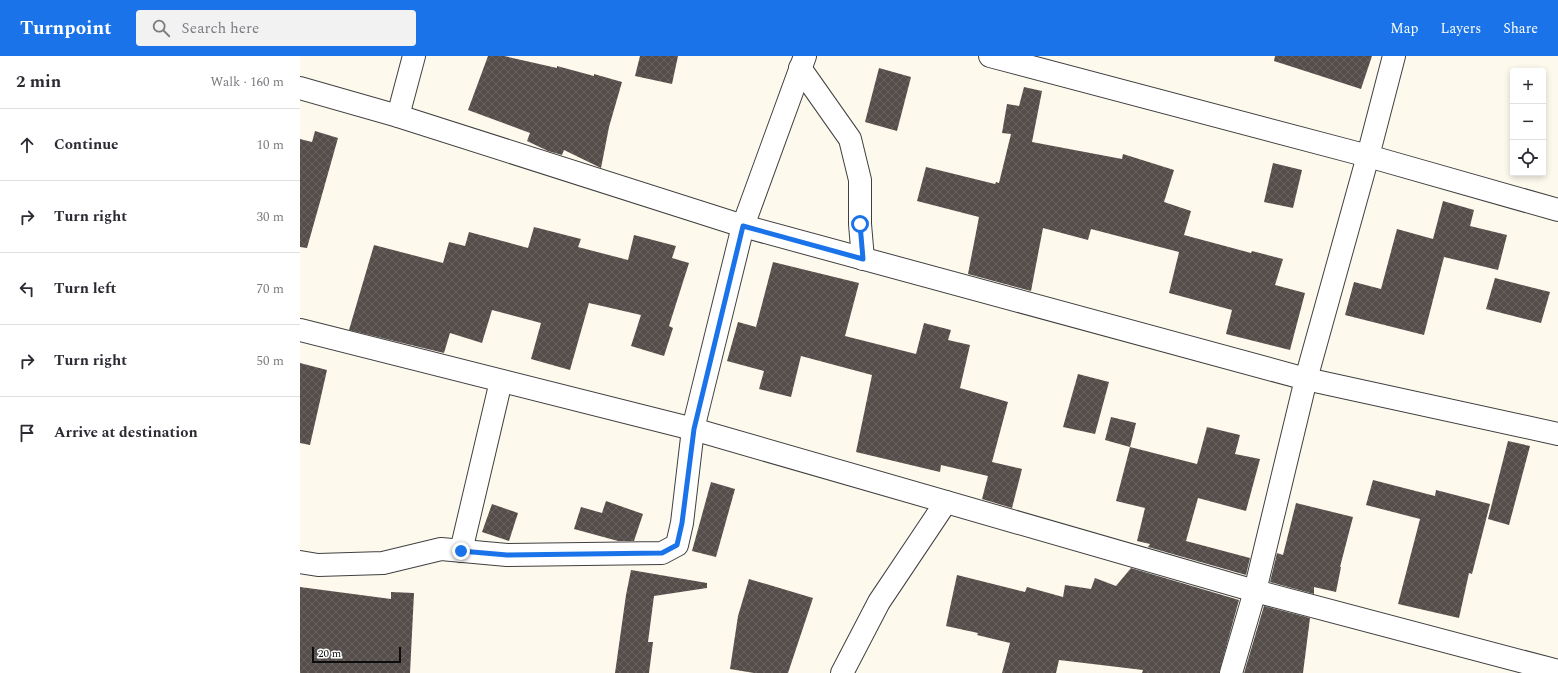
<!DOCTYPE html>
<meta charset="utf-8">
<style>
body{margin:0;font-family:Spectral,serif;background:#f2f2f3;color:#2b2b33}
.controls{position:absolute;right:12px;top:12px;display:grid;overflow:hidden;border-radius:4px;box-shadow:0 2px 6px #0003}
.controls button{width:36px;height:36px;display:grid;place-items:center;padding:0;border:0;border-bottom:1px solid #e1e1e2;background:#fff;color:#2b2b33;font:20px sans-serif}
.scale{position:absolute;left:12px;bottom:10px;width:89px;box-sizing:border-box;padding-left:4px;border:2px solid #0d0d0d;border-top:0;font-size:11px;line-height:14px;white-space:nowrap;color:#0d0d0d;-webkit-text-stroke:3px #fff;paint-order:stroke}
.stop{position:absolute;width:12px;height:12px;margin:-9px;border:3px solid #1a73e8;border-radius:50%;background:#fff}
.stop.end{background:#1a73e8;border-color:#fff;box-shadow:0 1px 4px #0008}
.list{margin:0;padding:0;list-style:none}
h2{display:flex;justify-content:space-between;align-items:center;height:52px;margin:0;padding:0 16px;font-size:17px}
h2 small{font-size:13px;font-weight:400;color:#7c7c81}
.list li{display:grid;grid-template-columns:26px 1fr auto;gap:12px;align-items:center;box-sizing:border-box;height:72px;padding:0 16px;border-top:1px solid #e1e1e2}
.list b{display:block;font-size:15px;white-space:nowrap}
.list em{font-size:13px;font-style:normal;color:#7c7c81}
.icon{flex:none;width:22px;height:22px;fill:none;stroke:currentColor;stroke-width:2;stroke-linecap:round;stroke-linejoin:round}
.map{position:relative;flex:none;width:1258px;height:617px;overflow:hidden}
header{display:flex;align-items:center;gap:24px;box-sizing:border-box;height:56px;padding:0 20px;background:#1a73e8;color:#fff}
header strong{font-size:19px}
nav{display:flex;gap:22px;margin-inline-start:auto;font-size:14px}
.search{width:280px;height:36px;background:#f2f2f3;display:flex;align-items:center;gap:10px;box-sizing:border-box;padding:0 14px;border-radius:4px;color:#7c7c81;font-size:15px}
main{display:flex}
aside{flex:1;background:#fff}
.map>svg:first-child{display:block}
.building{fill:url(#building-cross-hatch)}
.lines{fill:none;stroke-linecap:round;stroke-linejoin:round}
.minor-casing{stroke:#404040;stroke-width:24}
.minor{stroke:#fff;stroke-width:22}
.route{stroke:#1a73e8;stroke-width:5}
</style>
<header>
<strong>Turnpoint</strong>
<div class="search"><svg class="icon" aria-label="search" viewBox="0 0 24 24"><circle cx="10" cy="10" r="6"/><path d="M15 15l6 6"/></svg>Search here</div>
<nav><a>Map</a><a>Layers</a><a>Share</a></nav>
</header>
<main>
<aside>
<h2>2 min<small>Walk · 160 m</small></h2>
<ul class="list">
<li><svg class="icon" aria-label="ahead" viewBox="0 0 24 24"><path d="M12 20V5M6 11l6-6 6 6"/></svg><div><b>Continue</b></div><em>10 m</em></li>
<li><svg class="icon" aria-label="right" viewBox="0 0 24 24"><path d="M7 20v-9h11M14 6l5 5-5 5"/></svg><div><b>Turn right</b></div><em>30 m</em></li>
<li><svg class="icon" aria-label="left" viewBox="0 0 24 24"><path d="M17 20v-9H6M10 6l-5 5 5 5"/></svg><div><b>Turn left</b></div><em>70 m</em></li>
<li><svg class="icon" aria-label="right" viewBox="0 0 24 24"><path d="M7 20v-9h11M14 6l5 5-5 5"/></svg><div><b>Turn right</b></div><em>50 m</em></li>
<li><svg class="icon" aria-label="arrive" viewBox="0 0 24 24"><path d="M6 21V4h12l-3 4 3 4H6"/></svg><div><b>Arrive at destination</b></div></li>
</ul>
</aside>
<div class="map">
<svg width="1258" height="617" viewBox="0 0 1258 617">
<defs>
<pattern id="building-cross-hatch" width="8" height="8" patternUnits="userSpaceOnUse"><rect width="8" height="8" fill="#554d4a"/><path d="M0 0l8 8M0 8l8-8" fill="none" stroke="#686260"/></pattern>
</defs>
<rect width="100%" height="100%" fill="#fef9ed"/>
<!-- building -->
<g class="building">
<path d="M 188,0 L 204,0 L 257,12 L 257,10 L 294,20 L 294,18 L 322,26 L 309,71 L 301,112 L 264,94 L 262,99 L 248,95 L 227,85 L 230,77 L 168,54 Z"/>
<path d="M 340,0 L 378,0 L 372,28 L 335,20 Z"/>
<path d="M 975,0 L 1072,0 L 1061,33 L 974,5 Z"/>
<path d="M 579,12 L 611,21 L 597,75 L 565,66 Z"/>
<path d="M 724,31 L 742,35 L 732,86 L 822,103 L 823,98 L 874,114 L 864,146 L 891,155 L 884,179 L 951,197 L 952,195 L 983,203 L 975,229 L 1005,237 L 990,294 L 926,278 L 932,254 L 869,237 L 880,192 L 879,196 L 791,173 L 788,184 L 743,172 L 731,235 L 668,218 L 679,161 L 617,145 L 626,111 L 695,128 L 696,126 L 699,127 L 711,78 L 702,77 L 707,48 L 719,50 Z"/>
<path d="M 15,75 L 38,82 L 7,192 L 0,191 L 0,83 L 12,86 Z"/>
<path d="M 973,107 L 1002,114 L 993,152 L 964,146 Z"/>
<path d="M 1143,145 L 1174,154 L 1170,170 L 1207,179 L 1198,214 L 1144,201 L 1124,279 L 1045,259 L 1054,226 L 1081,233 L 1097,173 L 1133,183 Z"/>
<path d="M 234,171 L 281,183 L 278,191 L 328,204 L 334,179 L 376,190 L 372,202 L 389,207 L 369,270 L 373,272 L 364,300 L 331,290 L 341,259 L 289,247 L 270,314 L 231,303 L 241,267 L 192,254 L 182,287 L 150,277 L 144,297 L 49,274 L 74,189 L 143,207 L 149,186 L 165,190 L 169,176 L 228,192 Z"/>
<path d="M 473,206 L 559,227 L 545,280 L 616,298 L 624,267 L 651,274 L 648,284 L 670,289 L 660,332 L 708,346 L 692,406 L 722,413 L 712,452 L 682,443 L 688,420 L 641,409 L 640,416 L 556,396 L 572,319 L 501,300 L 491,341 L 459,333 L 464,315 L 427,305 L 438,266 L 456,271 Z"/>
<path d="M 1195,222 L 1250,236 L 1241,267 L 1186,253 Z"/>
<path d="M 0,307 L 27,314 L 10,389 L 0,387 Z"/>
<path d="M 778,318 L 809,326 L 795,378 L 763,371 Z"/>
<path d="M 811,361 L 836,367 L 830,391 L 805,384 Z"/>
<path d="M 907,371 L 940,379 L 935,398 L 960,403 L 946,455 L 898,442 L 886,485 L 950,502 L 946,519 L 848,491 L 850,488 L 837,485 L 845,452 L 816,445 L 830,391 L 897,408 Z"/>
<path d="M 1208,385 L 1230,390 L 1209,469 L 1188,463 Z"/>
<path d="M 1073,424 L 1135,440 L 1136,434 L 1190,448 L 1172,518 L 1169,517 L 1159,562 L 1098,548 L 1120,463 L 1066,449 Z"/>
<path d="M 411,426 L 435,433 L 416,501 L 392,495 Z"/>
<path d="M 306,445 L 343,458 L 334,485 L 318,485 L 274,473 L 281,451 L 302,457 Z"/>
<path d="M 996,447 L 1053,461 L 1040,511 L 1041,511 L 1036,536 L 1014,531 L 1014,538 L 970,526 L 977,497 L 983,499 Z"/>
<path d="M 192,448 L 218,457 L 209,485 L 182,476 Z"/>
<path d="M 831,512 L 939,544 L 919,617 L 842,617 L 843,614 L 759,604 L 756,617 L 702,617 L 710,587 L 677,579 L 678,577 L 646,570 L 657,519 L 725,536 L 727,531 L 763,541 L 765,529 L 791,533 L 795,522 L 816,530 Z"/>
<path d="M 331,514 L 407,527 L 407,532 L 354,540 L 348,586 L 353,586 L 349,617 L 315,617 L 326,539 Z"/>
<path d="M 449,523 L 513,542 L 488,617 L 454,617 L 430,613 L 438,560 Z"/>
<path d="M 0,531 L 91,543 L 91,536 L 114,537 L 110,617 L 0,617 Z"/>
<path d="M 964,550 L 1010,562 L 1003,617 L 944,617 Z"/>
</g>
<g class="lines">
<!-- minor casing -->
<g class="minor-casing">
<g id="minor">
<path d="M 690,0 L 1068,100 L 1258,154"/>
<path d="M 500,12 L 550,83 L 560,124 L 560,168 L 563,203"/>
<path d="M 0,32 L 98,60 L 443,170 L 1006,323 L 1258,378"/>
<path d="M 98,60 L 114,0"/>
<path d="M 0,274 L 393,373 L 955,535 L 1258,615"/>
<path d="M 161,495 L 201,325"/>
<path d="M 0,506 L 18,509 L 83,507 L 141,493 L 207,499 L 362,497 L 377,489 L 382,467 L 393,373 L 443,170 L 505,0"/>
<path d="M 542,617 L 579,546 L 646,446"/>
<path d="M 931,617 L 955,535 L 1006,323 L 1068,100 L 1094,0"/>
</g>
</g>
<!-- minor -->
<use href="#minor" class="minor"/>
</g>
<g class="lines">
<!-- route -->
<path class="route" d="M 161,495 L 207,499 L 362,497 L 377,489 L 382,467 L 394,373 L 443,170 L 563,203 L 560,168"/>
</g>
</svg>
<div class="controls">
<button>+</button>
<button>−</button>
<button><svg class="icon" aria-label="locate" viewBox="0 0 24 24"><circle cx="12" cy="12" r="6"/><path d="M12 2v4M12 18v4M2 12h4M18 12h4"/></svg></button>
</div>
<div class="scale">20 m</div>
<div class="stop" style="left:560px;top:168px"></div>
<div class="stop end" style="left:161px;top:495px"></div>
</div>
</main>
